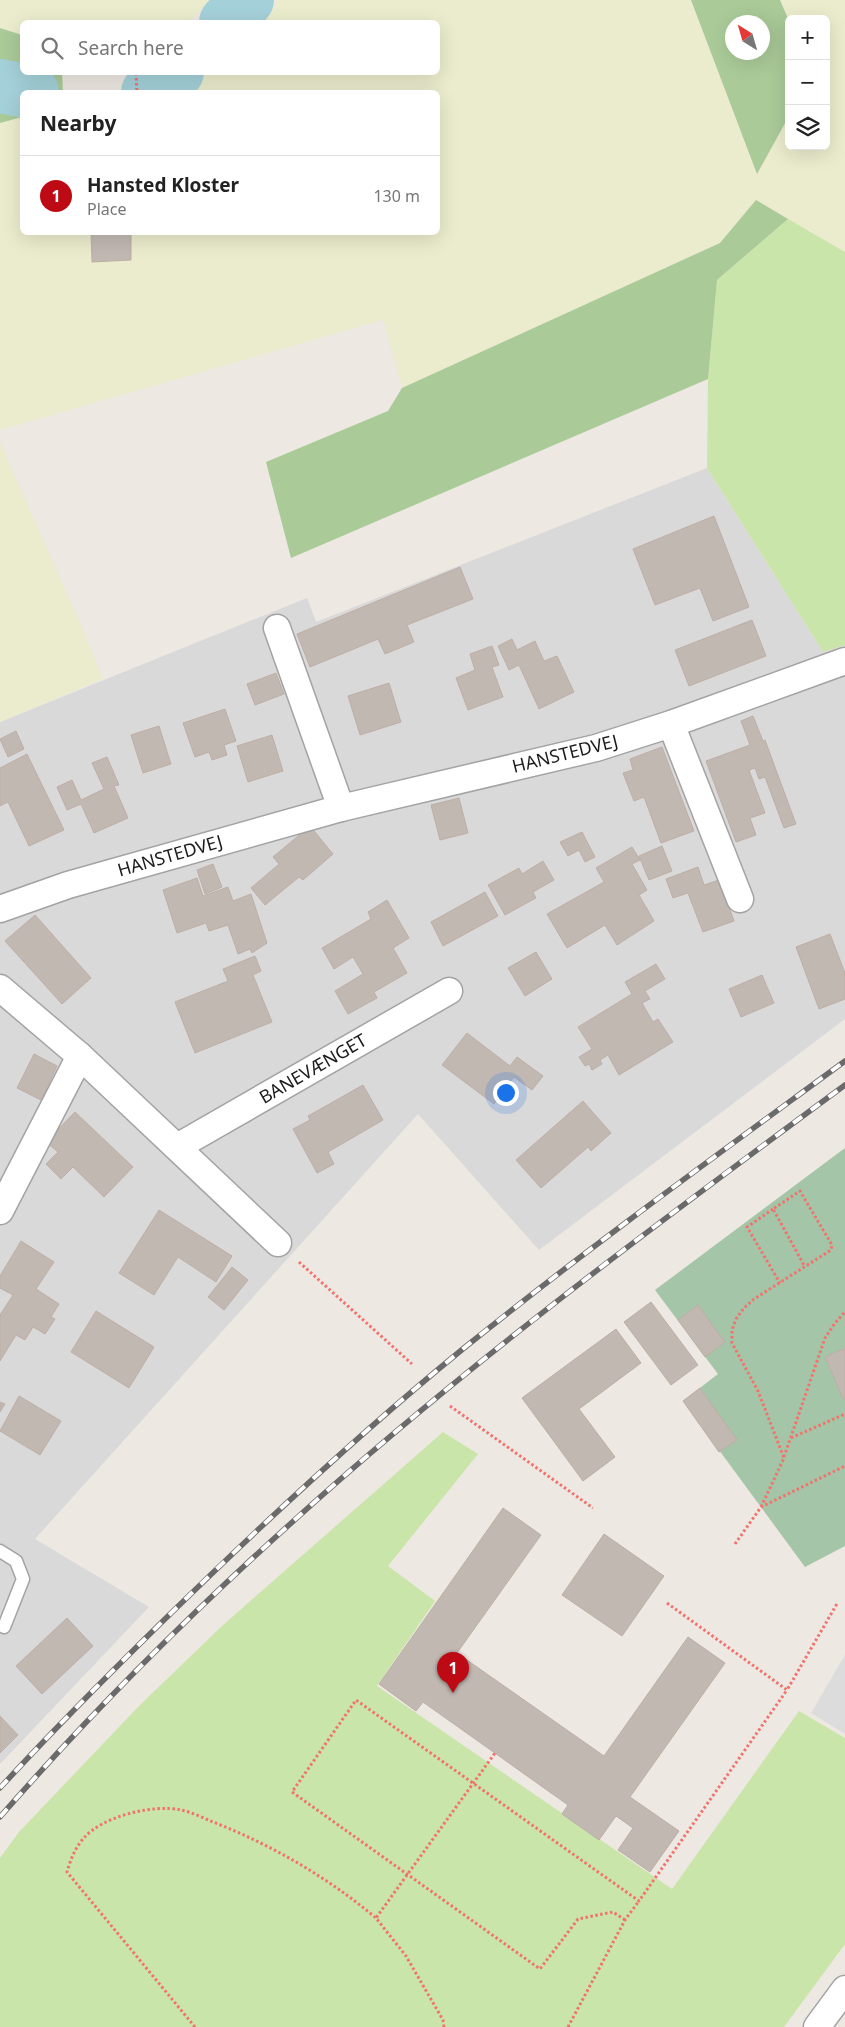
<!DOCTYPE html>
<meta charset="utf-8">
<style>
body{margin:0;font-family:"Noto Sans",sans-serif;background:#f6f6f6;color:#222}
.controls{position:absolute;right:15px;top:15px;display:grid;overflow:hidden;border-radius:8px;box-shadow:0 5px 20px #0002}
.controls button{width:45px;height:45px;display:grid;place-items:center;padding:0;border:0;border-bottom:1px solid #e0e0e0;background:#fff;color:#222;font:25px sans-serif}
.compass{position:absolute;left:725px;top:15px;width:45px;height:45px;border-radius:50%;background:#fff;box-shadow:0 5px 20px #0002;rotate:323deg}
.you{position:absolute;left:505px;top:1092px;width:18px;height:18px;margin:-12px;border:4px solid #fff;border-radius:50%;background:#1a73e8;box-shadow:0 0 0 8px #1a73e833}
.badge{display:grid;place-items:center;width:32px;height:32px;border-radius:50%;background:#be0a14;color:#fff;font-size:16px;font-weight:700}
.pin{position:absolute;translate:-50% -41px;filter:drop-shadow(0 1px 2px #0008)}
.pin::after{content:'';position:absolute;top:26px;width:18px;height:15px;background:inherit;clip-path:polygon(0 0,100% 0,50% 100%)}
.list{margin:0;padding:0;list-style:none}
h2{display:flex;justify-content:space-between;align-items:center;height:65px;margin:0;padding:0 20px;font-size:21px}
h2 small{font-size:16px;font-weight:400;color:#767676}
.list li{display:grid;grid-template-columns:32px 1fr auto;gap:15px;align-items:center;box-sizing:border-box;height:80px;padding:0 20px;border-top:1px solid #e0e0e0}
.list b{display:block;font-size:19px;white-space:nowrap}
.list p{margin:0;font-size:16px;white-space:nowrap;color:#767676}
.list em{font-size:16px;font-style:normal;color:#767676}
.icon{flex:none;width:28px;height:28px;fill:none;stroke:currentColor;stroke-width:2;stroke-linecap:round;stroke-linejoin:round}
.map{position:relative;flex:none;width:845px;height:2027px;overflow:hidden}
.search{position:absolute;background:#fff;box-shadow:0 5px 20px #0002;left:20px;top:20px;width:420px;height:55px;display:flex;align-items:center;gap:12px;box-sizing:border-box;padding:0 18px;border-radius:8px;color:#767676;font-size:19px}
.panel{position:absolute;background:#fff;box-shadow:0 5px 20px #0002;left:20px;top:90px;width:420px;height:145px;border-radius:8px}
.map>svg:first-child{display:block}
.residential{fill:#dad9d9}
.farmland{fill:#ebebcd}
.grass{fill:#cae5a9}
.forest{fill:#aaca98;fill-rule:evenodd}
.cemetery{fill:#a4c5a7}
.parking{fill:#dcdcdc}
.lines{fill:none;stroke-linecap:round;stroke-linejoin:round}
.river{stroke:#a4d0d9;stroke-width:54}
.building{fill:#c1b8b2;stroke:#beaea5}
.lane-casing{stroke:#a3a3a3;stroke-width:15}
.street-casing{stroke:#a3a3a3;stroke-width:29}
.path{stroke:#f2736d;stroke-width:3;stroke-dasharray:2.5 2.5;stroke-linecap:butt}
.lane{stroke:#fff;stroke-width:12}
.street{stroke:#fff;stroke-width:26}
.rail-casing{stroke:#6a6a6a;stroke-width:5.5}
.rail{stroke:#fff;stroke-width:4;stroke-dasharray:11;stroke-linecap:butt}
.labels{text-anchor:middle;stroke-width:5;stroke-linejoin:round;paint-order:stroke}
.street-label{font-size:18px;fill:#1c1c1c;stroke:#fff}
</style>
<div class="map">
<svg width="845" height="2027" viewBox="0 0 845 2027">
<rect width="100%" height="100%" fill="#ede8e2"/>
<!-- residential -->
<path class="residential" d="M 707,468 L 823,652 L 845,645 L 845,1019 L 539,1250 L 418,1114 L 35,1539 L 149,1607 L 0,1764 L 0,722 L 307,598 L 316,622 Z"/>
<!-- farmland -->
<g class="farmland">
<path d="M 0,0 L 214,0 L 188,22 L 22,22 L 22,35 L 0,28 Z"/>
<path d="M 278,0 L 691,0 L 757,174 L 789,116 L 789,146 L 826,146 L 826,19 L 789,19 L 789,21 L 780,0 L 845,0 L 845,252 L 756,200 L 720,243 L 402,388 L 383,320 L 0,430 L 0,123 L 22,117 L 22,232 L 438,232 L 438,92 L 174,92 L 198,73 L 438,72 L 438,22 L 259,22 L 268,15 Z"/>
<path d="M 0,442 L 85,635 L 103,679 L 0,722 Z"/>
</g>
<!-- grass -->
<g class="grass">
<path d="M 788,219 L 845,252 L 845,645 L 823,652 L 707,468 L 708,379 L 717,280 Z"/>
<path d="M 443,1432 L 478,1454 L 388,1566 L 435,1601 L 377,1686 L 672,1889 L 799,1711 L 845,1738 L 845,1944 L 784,2027 L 0,2027 L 0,1858 L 19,1832 L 139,1706 L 223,1625 Z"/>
</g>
<!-- forest -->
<g class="forest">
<path d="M 691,0 L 780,0 L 789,21 L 789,116 L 757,174 ZM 762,22 L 762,52 L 732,52 L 732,22 Z"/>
<path d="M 0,28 L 22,35 L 22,72 L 62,73 L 63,92 L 22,92 L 22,117 L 0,123 Z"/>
<path d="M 756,200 L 788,219 L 717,280 L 708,379 L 291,558 L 266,462 L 388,411 L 402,388 L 720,243 Z"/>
</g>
<!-- cemetery -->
<path class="cemetery" d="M 845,1148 L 845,1546 L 805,1567 L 683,1401 L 718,1374 L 655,1290 Z"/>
<!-- parking -->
<path class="parking" d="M 845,1655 L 845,1734 L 811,1713 Z"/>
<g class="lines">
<!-- river -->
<g class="river">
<path d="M 226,22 L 247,0"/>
<path d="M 0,86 L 32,92"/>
<path d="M 148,92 L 155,91 L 177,72"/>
</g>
</g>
<!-- building -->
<g class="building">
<path d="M 91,232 L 131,232 L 131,260 L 92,262 Z"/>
<path d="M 714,516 L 749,607 L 713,621 L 700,588 L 655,605 L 633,549 Z"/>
<path d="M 460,567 L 473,599 L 407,625 L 414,642 L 385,654 L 378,639 L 310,667 L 297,634 Z"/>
<path d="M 752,620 L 766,656 L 689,686 L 675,650 Z"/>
<path d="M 512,639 L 517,650 L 535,641 L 544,661 L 557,656 L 574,692 L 539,709 L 519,665 L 509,670 L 498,646 Z"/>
<path d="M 492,646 L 499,665 L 492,667 L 503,697 L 468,710 L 456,678 L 475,670 L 470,654 Z"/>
<path d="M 276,673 L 284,694 L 255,705 L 247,684 Z"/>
<path d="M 389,683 L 401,722 L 360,735 L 348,696 Z"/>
<path d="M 225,709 L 236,741 L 224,745 L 227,755 L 212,760 L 209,752 L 195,757 L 183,723 Z"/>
<path d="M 753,716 L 763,741 L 765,740 L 796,824 L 784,828 L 765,777 L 759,779 L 755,768 L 749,770 L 765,813 L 750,818 L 756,835 L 736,842 L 706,761 L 750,745 L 741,721 Z"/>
<path d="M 159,726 L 171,764 L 143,773 L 131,735 Z"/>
<path d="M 16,731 L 24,749 L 8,757 L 0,739 Z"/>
<path d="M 272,735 L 283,771 L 248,782 L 237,746 Z"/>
<path d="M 662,747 L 694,831 L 661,843 L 644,797 L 634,801 L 623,773 L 633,770 L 630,759 Z"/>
<path d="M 27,754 L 64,830 L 29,846 L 8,802 L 0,806 L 0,768 Z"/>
<path d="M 107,757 L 119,785 L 114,786 L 128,818 L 94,833 L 81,804 L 67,810 L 57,787 L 72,780 L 81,800 L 104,789 L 92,763 Z"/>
<path d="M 459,798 L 468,833 L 440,840 L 431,805 Z"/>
<path d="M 310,826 L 333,854 L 303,880 L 299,877 L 265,905 L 251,888 L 279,864 L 273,857 Z"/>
<path d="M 582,832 L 595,857 L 585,862 L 579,850 L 568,856 L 560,842 Z"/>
<path d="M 662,846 L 672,871 L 649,880 L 639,856 Z"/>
<path d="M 632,847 L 640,860 L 632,864 L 647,890 L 639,895 L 654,921 L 617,945 L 605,925 L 567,948 L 547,914 L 604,882 L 596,868 Z"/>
<path d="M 543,861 L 554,880 L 533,892 L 536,898 L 505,915 L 488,885 L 519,868 L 522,874 Z"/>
<path d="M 213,864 L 222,887 L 205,894 L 197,870 Z"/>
<path d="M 698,867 L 704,885 L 719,880 L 734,921 L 703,932 L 688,893 L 673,898 L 666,879 Z"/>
<path d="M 197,878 L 203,896 L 228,887 L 233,901 L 251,894 L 267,943 L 252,953 L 250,949 L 238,954 L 228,925 L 209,931 L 206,923 L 177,933 L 163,890 Z"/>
<path d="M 485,892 L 498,916 L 443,946 L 431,922 Z"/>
<path d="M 387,900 L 409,938 L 393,948 L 407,973 L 374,992 L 377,998 L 348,1014 L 335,991 L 363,974 L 353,957 L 334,969 L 322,948 L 371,919 L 368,912 Z"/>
<path d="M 35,915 L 91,978 L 62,1004 L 5,941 Z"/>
<path d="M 830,934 L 845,973 L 845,999 L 819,1009 L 796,947 Z"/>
<path d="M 536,952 L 552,979 L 525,996 L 508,968 Z"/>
<path d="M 255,956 L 261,971 L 253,975 L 272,1022 L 195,1053 L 175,1002 L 228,981 L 223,969 Z"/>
<path d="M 656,964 L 665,979 L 645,991 L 650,999 L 642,1003 L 653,1022 L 658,1019 L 673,1042 L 619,1075 L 608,1055 L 600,1060 L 602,1064 L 592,1070 L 589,1064 L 585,1066 L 579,1057 L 592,1049 L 578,1027 L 632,994 L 625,982 Z"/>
<path d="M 762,975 L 774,1003 L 741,1017 L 729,989 Z"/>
<path d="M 467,1033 L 510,1066 L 517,1057 L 543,1076 L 532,1090 L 514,1077 L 494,1104 L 442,1065 Z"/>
<path d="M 34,1054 L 57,1066 L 41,1100 L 17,1088 Z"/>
<path d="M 363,1085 L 383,1120 L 328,1152 L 334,1164 L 317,1173 L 293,1129 L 310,1120 L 308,1116 Z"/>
<path d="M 583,1101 L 611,1133 L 591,1151 L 588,1147 L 541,1188 L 516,1160 Z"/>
<path d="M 75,1112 L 133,1167 L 104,1197 L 73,1167 L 61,1179 L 46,1164 L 58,1152 L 46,1142 Z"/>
<path d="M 159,1210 L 232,1256 L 216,1282 L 178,1257 L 154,1295 L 119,1273 Z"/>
<path d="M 21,1241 L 54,1262 L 36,1289 L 59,1304 L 51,1317 L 55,1319 L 45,1334 L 33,1327 L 25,1340 L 16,1335 L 0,1361 L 0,1315 L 13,1295 L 0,1288 L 0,1276 Z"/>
<path d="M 232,1267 L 248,1280 L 224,1310 L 208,1297 Z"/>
<path d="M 651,1302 L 698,1365 L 671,1385 L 624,1322 Z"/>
<path d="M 698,1305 L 725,1342 L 705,1357 L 678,1320 Z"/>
<path d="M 96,1311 L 154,1347 L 129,1388 L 71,1352 Z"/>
<path d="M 616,1329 L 641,1363 L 579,1409 L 615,1457 L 583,1481 L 522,1398 Z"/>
<path d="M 845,1348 L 845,1399 L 843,1399 L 825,1357 Z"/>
<path d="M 700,1388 L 737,1440 L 719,1452 L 683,1401 Z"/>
<path d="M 19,1396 L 61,1421 L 40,1455 L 0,1431 Z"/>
<path d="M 0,1402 L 5,1404 L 0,1412 Z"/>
<path d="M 503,1508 L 541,1535 L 457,1653 L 604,1756 L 688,1637 L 725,1663 L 630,1797 L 679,1831 L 650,1872 L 618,1850 L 633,1828 L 616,1816 L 599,1840 L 562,1814 L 568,1805 L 423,1702 L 416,1711 L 379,1684 Z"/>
<path d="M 604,1534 L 664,1576 L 622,1636 L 562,1595 Z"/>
<path d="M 67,1618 L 93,1646 L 42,1694 L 16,1666 Z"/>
<path d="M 0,1716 L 18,1735 L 0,1753 Z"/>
</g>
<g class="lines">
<!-- lane casing -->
<g class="lane-casing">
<path id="lane" d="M 0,1551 L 16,1561 L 23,1579 L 4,1627"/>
</g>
<!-- street casing -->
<g class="street-casing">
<g id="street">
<path d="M 277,628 L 341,808"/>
<path d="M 671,724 L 740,899"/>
<path d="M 0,909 L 68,885 L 341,808 L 596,748 L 671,724 L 845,661"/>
<path d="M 0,988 L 80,1056 L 278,1243"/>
<path d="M 177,1147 L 449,991"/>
<path d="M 0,1211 L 80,1056"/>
<path d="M 817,2027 L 845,1989"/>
</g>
</g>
<!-- path -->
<g class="path">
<path d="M 136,73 L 137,92"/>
<path d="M 773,1209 L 747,1227 L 780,1283"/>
<path d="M 299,1262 L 412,1364"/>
<path d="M 450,1406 L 593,1508"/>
<path d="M 791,1438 L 845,1414"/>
<path d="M 784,1457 L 825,1338 L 835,1323 L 845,1312"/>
<path d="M 761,1507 L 784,1458 L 758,1391 L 732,1343 L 732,1330 L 736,1319 L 744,1308 L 754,1299 L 831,1250 L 832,1245 L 800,1191 L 773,1209 L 805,1267"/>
<path d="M 735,1544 L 761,1507 L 845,1466"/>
<path d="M 667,1603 L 787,1690 L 838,1602"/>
<path d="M 625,1920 L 613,1912 L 578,1919 L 540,1969 L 292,1792 L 356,1700 L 639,1901 L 787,1690"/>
<path d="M 195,2027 L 67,1872 C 70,1861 75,1848 83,1839 C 102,1816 153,1804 181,1810 C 192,1812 203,1818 213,1822 C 272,1845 327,1877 376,1918"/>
<path d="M 444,2027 L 443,2020 L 406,1956 L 376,1918 L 495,1753"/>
<path d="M 568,2027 L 625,1920 L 639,1901"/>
</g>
<!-- lane -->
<use href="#lane" class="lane"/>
<!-- street -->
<use href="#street" class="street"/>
<!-- rail casing -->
<g class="rail-casing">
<g id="rail">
<path d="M 0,1788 C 53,1730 109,1674 165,1619 C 261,1525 360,1433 464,1348 C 588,1248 717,1155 845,1061"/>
<path d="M 0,1817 C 90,1714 187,1617 289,1525 C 464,1366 655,1225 845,1085"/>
</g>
</g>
<!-- rail -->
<use href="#rail" class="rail"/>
</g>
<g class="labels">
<!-- street labels -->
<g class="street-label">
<text transform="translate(565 754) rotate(-14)" y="6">HANSTEDVEJ</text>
<text transform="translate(170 856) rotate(-16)" y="6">HANSTEDVEJ</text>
<text transform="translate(313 1069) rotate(-30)" y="6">BANEVÆNGET</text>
</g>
</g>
</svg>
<div class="controls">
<button>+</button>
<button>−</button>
<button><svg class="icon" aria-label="layers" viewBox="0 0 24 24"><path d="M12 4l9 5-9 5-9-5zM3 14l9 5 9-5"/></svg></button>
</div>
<svg class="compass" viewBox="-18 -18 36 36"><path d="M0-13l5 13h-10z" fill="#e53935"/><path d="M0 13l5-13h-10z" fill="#767676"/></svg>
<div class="you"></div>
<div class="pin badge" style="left:453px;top:1693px">1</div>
<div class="search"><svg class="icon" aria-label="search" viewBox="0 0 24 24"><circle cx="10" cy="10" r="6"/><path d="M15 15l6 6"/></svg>Search here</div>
<section class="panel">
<h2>Nearby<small></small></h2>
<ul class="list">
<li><span class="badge">1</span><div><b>Hansted Kloster</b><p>Place</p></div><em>130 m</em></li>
</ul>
</section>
</div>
